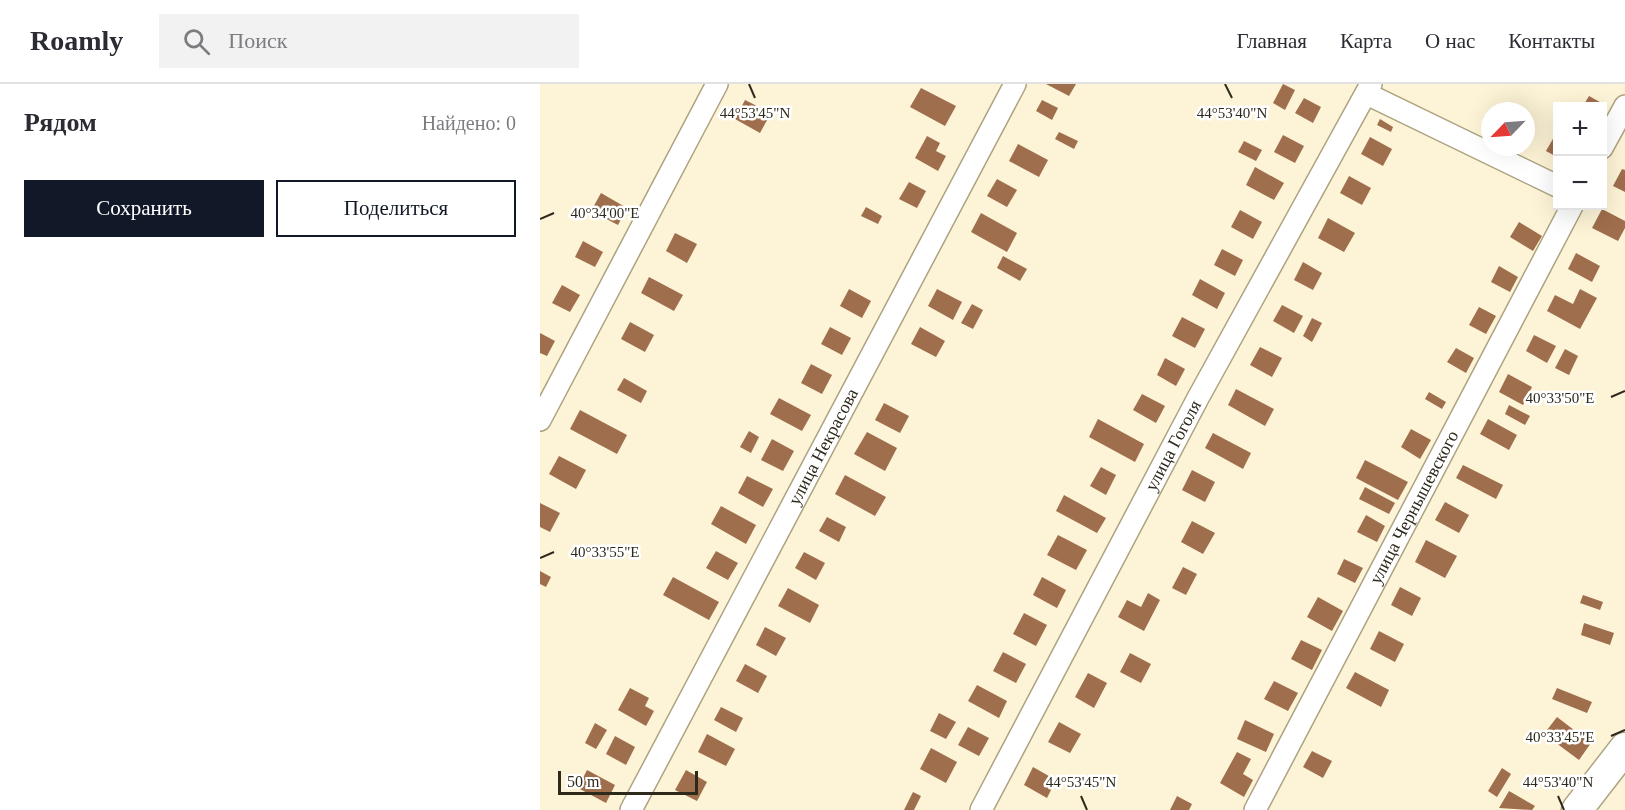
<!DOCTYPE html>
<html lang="ru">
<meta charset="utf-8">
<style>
body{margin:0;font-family:Georgia,serif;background:#f2f2f3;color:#2b2b33}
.controls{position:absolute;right:18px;top:18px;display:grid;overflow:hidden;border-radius:0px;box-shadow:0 6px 24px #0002}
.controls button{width:54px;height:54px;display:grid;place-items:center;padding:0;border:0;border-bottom:2px solid #e1e1e2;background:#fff;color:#2b2b33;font:30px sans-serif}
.compass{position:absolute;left:941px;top:18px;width:54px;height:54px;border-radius:50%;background:#fff;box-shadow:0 6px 24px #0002;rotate:245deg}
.scale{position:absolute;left:18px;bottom:15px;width:140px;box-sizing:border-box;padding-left:6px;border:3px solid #2d291b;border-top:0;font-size:16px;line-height:21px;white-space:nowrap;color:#2d291b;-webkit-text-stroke:4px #fff;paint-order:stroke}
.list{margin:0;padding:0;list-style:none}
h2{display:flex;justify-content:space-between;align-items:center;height:78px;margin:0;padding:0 24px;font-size:26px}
h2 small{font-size:20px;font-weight:400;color:#7c7c81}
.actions{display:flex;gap:12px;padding:18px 24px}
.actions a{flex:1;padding:14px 0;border:2px solid #111827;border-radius:0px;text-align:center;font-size:21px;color:#111827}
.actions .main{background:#111827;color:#fff}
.icon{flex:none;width:33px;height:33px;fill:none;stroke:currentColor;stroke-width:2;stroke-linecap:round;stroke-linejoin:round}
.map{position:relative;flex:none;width:1085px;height:726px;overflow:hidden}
header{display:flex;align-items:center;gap:36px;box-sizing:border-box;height:84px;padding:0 30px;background:#fff;border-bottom:2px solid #e1e1e2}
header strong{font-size:28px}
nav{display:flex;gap:33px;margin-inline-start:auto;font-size:21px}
.search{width:420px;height:54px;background:#f2f2f3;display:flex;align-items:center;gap:15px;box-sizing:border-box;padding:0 21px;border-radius:0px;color:#7c7c81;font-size:22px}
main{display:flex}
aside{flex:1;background:#fff}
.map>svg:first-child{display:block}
.building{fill:#9f6e4c}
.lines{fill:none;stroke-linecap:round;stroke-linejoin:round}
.street-casing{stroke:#ada280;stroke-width:24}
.secondary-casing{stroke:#ada280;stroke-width:33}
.street{stroke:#fff;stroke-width:21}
.secondary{stroke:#fff;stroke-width:30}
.ticks{fill:none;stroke:#2d291b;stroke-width:2}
.labels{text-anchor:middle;stroke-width:5;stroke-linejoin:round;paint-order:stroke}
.street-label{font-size:18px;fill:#2d291b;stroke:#fff}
.ticks-label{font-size:15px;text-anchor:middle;fill:#2d291b;stroke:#fff;stroke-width:5;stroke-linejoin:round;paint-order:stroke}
</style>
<header>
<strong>Roamly</strong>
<div class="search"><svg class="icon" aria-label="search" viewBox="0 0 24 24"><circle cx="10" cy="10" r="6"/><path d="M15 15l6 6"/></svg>Поиск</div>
<nav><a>Главная</a><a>Карта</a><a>О нас</a><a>Контакты</a></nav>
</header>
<main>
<aside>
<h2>Рядом<small>Найдено: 0</small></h2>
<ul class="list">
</ul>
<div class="actions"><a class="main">Сохранить</a><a>Поделиться</a></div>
</aside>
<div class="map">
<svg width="1085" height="726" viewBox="0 0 1085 726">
<rect width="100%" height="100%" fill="#fdf4d7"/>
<!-- building -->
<g class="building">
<path d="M 506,0 L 536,0 L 529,12 Z"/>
<path d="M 743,0 L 755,6 L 745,26 L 733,19 Z"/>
<path d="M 381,4 L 416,22 L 405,42 L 370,23 Z"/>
<path d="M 1049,12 L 1067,22 L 1062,30 L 1062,22 L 1043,22 Z"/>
<path d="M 764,14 L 781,23 L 773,39 L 755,29 Z"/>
<path d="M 205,16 L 231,29 L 220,49 L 195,35 Z"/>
<path d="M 502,16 L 518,24 L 512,36 L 496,27 Z"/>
<path d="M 840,35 L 853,43 L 851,48 L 837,41 Z"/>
<path d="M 519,48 L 538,57 L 534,65 L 515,55 Z"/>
<path d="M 743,51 L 764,62 L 755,79 L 734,68 Z"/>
<path d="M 387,52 L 400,59 L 396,67 L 406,72 L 398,87 L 375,74 Z"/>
<path d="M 830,53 L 852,65 L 843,82 L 821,70 Z"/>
<path d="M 1014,53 L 1017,54 L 1017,73 L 1006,67 Z"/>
<path d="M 704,57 L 722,66 L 716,77 L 698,68 Z"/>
<path d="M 478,60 L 508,76 L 499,93 L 469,77 Z"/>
<path d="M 715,83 L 744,99 L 734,116 L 706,101 Z"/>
<path d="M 1082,85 L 1085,86 L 1085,108 L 1073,102 Z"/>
<path d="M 809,92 L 831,104 L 822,121 L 800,109 Z"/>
<path d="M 457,95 L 477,106 L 467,123 L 447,112 Z"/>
<path d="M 369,98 L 386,107 L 377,124 L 359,115 Z"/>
<path d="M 61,109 L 87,124 L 78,141 L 51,127 Z"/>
<path d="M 326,123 L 342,132 L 338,140 L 321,132 Z"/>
<path d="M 1062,125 L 1085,137 L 1085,144 L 1078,157 L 1052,144 Z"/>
<path d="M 700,126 L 722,138 L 713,155 L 691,143 Z"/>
<path d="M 441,129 L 477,149 L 467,168 L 431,148 Z"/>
<path d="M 788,134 L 815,149 L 804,168 L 778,154 Z"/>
<path d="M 979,138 L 1002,152 L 993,167 L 970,153 Z"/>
<path d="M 135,149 L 157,160 L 147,179 L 126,167 Z"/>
<path d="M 43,157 L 63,168 L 55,183 L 35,173 Z"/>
<path d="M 682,165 L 703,176 L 695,192 L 674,181 Z"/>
<path d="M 1036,169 L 1060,182 L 1052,198 L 1028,185 Z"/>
<path d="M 463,172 L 487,185 L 480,197 L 457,184 Z"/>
<path d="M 763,178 L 782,189 L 773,206 L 754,196 Z"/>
<path d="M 959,182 L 978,193 L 970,208 L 951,198 Z"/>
<path d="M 109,193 L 143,211 L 134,227 L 101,209 Z"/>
<path d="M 660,195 L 685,209 L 677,225 L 652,211 Z"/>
<path d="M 22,201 L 40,211 L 30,228 L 12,219 Z"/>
<path d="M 309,205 L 331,217 L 322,234 L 300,222 Z"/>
<path d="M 397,205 L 422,218 L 413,236 L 388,222 Z"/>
<path d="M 1040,205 L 1057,214 L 1040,245 L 1007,227 L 1015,211 L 1033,220 Z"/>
<path d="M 432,220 L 443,226 L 433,245 L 421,239 Z"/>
<path d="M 742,221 L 763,232 L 754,249 L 733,237 Z"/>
<path d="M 939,223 L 956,232 L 946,250 L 929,241 Z"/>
<path d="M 642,233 L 665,245 L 655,264 L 632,252 Z"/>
<path d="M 772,234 L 782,239 L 772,258 L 763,252 Z"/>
<path d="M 90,238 L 114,251 L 105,268 L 81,255 Z"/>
<path d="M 290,243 L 311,254 L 302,271 L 281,260 Z"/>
<path d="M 380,243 L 405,257 L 396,273 L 371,260 Z"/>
<path d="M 0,249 L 15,257 L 7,272 L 0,269 Z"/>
<path d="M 994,251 L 1016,262 L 1007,279 L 986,267 Z"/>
<path d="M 720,263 L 742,274 L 732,293 L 710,281 Z"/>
<path d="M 916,264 L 934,274 L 926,289 L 907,278 Z"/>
<path d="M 1025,265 L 1038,272 L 1029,291 L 1015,284 Z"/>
<path d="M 625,274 L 645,285 L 636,302 L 617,291 Z"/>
<path d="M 271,280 L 292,291 L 282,310 L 261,299 Z"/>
<path d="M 968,290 L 992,303 L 983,321 L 959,308 Z"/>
<path d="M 84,294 L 107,307 L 101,319 L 77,306 Z"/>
<path d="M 696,305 L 734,325 L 725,342 L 688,321 Z"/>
<path d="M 889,308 L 906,318 L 902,325 L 885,315 Z"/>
<path d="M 602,310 L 625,322 L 616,339 L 593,326 Z"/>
<path d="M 239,314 L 271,331 L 262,347 L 230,330 Z"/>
<path d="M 344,319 L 369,332 L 360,349 L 335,336 Z"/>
<path d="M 969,321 L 990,332 L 985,341 L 965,330 Z"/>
<path d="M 40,326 L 87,351 L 77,370 L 30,345 Z"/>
<path d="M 558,335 L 604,360 L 595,378 L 549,353 Z"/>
<path d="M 948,335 L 977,351 L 969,366 L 940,350 Z"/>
<path d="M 871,345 L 891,356 L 880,375 L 861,363 Z"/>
<path d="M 209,347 L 219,353 L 211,369 L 200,363 Z"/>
<path d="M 327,348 L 357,364 L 345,387 L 314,370 Z"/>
<path d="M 673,349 L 711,369 L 703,385 L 665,364 Z"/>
<path d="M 232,355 L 254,367 L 243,387 L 221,376 Z"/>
<path d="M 19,372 L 46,386 L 36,405 L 9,390 Z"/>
<path d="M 825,376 L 868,398 L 858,416 L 816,394 Z"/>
<path d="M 923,381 L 963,401 L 956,415 L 916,394 Z"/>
<path d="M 561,383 L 576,391 L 566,411 L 550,402 Z"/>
<path d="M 652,386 L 675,398 L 665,418 L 642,406 Z"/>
<path d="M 305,391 L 346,413 L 335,432 L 295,410 Z"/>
<path d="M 207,392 L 233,405 L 223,423 L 198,409 Z"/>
<path d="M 825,403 L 855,419 L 849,430 L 819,415 Z"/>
<path d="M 524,411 L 566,434 L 557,449 L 516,427 Z"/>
<path d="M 905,418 L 929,431 L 919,449 L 895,436 Z"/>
<path d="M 0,419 L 20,429 L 10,448 L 0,443 Z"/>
<path d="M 181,422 L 216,441 L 206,460 L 171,440 Z"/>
<path d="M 826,431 L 845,442 L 837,458 L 817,448 Z"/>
<path d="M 287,433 L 306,443 L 299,458 L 279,447 Z"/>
<path d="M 652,437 L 675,449 L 663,470 L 641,458 Z"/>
<path d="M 518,451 L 547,466 L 536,486 L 507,471 Z"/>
<path d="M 886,456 L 917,472 L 905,494 L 875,478 Z"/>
<path d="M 176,467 L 198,479 L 188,496 L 166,484 Z"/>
<path d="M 264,468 L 285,479 L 276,496 L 255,484 Z"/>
<path d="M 804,475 L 823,484 L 815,499 L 797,490 Z"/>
<path d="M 643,483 L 657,490 L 646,511 L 632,504 Z"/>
<path d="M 0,487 L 11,493 L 6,503 L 0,500 Z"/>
<path d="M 133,493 L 179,518 L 169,536 L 123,511 Z"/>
<path d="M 502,493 L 526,506 L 517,524 L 493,511 Z"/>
<path d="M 860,503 L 881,514 L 872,532 L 851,521 Z"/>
<path d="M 248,504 L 279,521 L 270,539 L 238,522 Z"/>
<path d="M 608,509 L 620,516 L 604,547 L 578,533 L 587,516 L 601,523 Z"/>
<path d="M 1043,511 L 1063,518 L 1060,526 L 1040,519 Z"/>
<path d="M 778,513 L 803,527 L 792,547 L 767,533 Z"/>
<path d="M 484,529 L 507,541 L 496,562 L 473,550 Z"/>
<path d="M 1044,539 L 1074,549 L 1070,561 L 1041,551 Z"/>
<path d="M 225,543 L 246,554 L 236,572 L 216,561 Z"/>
<path d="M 839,547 L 864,560 L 855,578 L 830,565 Z"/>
<path d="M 761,556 L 782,566 L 772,586 L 751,575 Z"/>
<path d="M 463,568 L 486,580 L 476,599 L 453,587 Z"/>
<path d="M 590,569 L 611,580 L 601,599 L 580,588 Z"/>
<path d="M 205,580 L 227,592 L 218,609 L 196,597 Z"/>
<path d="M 815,588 L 849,606 L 841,623 L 806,604 Z"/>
<path d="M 548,589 L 567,599 L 554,624 L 535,613 Z"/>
<path d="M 734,597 L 758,609 L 748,627 L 724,615 Z"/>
<path d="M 437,601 L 467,617 L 459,634 L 428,617 Z"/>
<path d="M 90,604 L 109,614 L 105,622 L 114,627 L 106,642 L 78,626 Z"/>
<path d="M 1017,604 L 1052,618 L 1047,629 L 1012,615 Z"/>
<path d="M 181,623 L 203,634 L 196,648 L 174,636 Z"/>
<path d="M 399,629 L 416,638 L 406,655 L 390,647 Z"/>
<path d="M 1017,633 L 1051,659 L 1039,676 L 1004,650 Z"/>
<path d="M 705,636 L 734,650 L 726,668 L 697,655 Z"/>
<path d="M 519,638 L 541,650 L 530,669 L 508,658 Z"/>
<path d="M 55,639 L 67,646 L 56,665 L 45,659 Z"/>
<path d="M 428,643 L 449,654 L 439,672 L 418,661 Z"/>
<path d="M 167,650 L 195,665 L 186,682 L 158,668 Z"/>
<path d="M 75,652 L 95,663 L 86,681 L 66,670 Z"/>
<path d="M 391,664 L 417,678 L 406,699 L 380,685 Z"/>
<path d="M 772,667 L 792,677 L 783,694 L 763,683 Z"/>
<path d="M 697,668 L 711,675 L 703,690 L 713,696 L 704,713 L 680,699 Z"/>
<path d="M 493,683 L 516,696 L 507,714 L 484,701 Z"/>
<path d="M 962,684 L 971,690 L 957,713 L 948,707 Z"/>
<path d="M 47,686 L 75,701 L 66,719 L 38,704 Z"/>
<path d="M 146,686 L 167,698 L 157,717 L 135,706 Z"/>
<path d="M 969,707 L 995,722 L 992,726 L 959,724 Z"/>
<path d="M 373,708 L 381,712 L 374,726 L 364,726 Z"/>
<path d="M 637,712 L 652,720 L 649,726 L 630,726 Z"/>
</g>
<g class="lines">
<!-- street casing -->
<g class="street-casing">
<g id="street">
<path d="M 827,10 L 1017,102"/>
<path d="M 1062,64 L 1085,22"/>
<path d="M 0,336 L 177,0"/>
<path id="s1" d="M 91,726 L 475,0"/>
<path id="s2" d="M 441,726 L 658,314 L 831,0"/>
<path id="s3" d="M 715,726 L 1032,122"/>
</g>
</g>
<!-- secondary casing -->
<g class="secondary-casing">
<path id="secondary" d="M 1037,726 L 1085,664"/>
</g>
<!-- street -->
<use href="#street" class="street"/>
<!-- secondary -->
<use href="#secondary" class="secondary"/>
</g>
<!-- ticks -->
<path class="ticks" d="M 209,0 L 215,14M 685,0 L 692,14M 0,135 L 14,129M 1071,313 L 1085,307M 0,474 L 14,468M 1071,652 L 1085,646M 541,712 L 547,726M 1018,712 L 1024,726"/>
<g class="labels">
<!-- street labels -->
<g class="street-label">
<text dy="6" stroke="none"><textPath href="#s2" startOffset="412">улица Гоголя</textPath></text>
<text dy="6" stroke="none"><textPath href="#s1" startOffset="411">улица Некрасова</textPath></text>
<text dy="6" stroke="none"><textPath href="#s3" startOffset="342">улица Чернышевского</textPath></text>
</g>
</g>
<g class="ticks-label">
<text x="215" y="34">44°53'45"N</text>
<text x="692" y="34">44°53'40"N</text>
<text x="65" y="134">40°34'00"E</text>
<text x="1020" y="319">40°33'50"E</text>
<text x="65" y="473">40°33'55"E</text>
<text x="1020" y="658">40°33'45"E</text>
<text x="541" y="703">44°53'45"N</text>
<text x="1018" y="703">44°53'40"N</text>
</g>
</svg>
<div class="controls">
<button>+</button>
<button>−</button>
</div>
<svg class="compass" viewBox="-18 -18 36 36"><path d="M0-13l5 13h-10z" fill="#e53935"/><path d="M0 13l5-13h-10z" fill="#7c7c81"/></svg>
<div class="scale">50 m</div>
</div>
</main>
